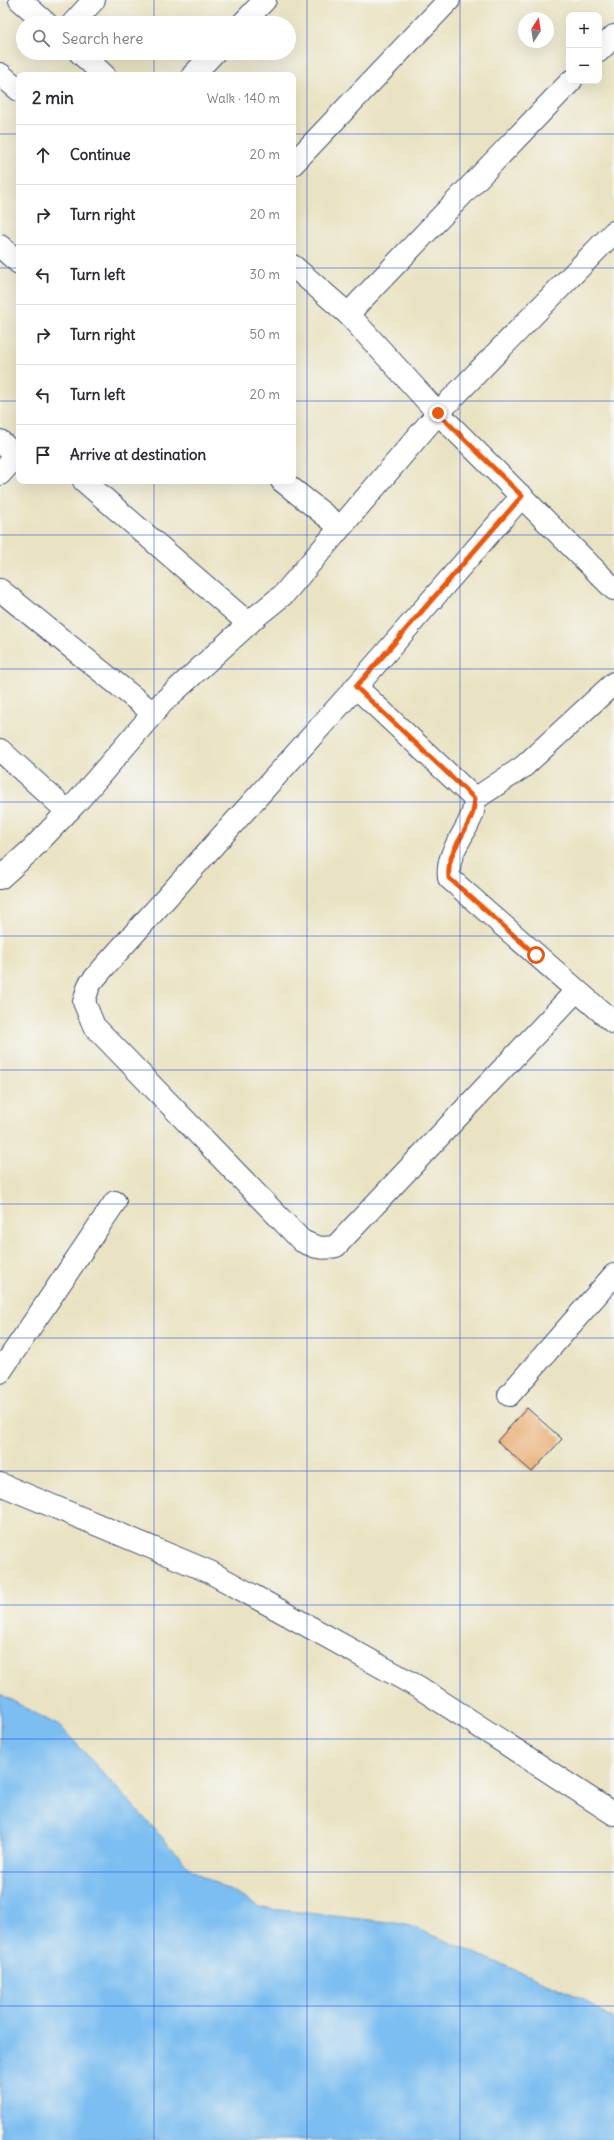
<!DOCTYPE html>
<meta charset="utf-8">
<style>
body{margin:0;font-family:Delius,sans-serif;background:#f7f7f7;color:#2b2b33}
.controls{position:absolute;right:12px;top:12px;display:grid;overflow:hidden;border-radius:8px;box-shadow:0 4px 16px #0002}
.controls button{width:36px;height:36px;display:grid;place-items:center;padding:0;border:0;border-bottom:1px solid #e1e1e2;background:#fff;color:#2b2b33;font:20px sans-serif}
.compass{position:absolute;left:518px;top:12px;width:36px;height:36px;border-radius:50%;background:#fff;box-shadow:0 4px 16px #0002;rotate:12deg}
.stop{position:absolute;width:12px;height:12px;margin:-9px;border:3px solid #ea580c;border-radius:50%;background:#fff}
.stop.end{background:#ea580c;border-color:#fff;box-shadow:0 1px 4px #0008}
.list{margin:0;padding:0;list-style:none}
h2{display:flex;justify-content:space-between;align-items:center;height:52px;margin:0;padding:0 16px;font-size:17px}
h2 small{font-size:13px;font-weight:400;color:#7c7c81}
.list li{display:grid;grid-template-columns:26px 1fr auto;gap:12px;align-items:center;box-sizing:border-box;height:60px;padding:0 16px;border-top:1px solid #e1e1e2}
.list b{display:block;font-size:15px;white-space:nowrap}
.list em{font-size:13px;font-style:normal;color:#7c7c81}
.icon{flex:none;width:22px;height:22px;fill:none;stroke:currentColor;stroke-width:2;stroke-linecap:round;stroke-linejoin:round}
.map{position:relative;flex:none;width:614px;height:2140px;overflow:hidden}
.search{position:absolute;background:#fff;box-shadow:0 4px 16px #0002;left:16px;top:16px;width:280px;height:44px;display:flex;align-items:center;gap:10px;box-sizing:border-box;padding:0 14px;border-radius:22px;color:#7c7c81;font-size:15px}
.panel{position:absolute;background:#fff;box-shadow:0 4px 16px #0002;left:16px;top:72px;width:280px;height:412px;border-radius:8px}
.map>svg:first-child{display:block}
.water{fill:#7cbef1;stroke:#4c76a8}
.building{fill:#eaac6f}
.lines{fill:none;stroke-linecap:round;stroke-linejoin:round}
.minor-casing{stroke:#3a4a6d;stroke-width:24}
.minor{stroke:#fff;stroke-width:22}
.route{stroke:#ea580c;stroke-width:5}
.grid{fill:none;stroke:#1d4ed8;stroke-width:1;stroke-opacity:0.55}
</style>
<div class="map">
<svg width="614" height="2140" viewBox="0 0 614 2140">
<rect width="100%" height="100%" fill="#f6f6f2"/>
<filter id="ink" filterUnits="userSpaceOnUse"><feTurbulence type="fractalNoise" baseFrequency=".025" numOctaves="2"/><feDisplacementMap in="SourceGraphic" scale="8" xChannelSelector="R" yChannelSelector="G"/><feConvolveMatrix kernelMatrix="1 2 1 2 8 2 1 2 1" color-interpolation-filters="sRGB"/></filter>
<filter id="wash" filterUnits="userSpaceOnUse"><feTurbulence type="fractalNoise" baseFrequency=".012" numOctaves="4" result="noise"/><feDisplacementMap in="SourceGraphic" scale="16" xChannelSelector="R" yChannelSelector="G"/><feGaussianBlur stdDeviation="0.9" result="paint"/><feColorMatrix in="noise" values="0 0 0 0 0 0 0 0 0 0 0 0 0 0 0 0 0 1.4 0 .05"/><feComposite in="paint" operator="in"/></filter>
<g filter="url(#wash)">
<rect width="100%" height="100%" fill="#eae3c3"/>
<!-- water -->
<path class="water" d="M 0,1694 L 61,1727 L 192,1870 L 262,1908 L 406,1924 L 584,1999 L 614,2019 L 614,2140 L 0,2140 Z"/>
<g id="blocks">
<!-- building -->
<path class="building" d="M 527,1408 L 562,1439 L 532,1472 L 497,1441 Z"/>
</g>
</g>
<g filter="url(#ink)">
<use href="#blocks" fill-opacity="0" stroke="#3a4a6d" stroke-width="1"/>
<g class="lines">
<!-- minor casing -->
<g class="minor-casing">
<g id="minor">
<path d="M 20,0 L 46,23"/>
<path d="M 73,23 L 94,0"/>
<path d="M 243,23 L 265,0"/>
<path d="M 599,51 L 614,36"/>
<path d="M 80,53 L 104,75"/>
<path d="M 0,74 L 19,90"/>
<path d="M 193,75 L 214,53"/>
<path d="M 293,164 L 449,0"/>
<path d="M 0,246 L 19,263"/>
<path d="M 293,266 L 348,314 L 438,413 L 614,589"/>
<path d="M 348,314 L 571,81"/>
<path d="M 0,441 L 16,456"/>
<path d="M 0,474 L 19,453"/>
<path d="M 84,481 L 248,623"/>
<path d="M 282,481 L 340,527"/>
<path d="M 522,496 L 356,687 L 105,966 L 89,985 L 84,1002 L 94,1026 L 302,1241 C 315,1247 322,1250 336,1246 L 576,991"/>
<path d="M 0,590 L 153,713"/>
<path d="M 356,687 L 475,799 C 474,804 474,810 472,815 C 464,837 446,853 449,878 L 614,1023"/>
<path d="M 0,750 L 67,811"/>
<path d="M 475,799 L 523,767 L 614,683"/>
<path d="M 0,878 L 31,850 L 76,803 L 163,702 L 258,615 L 284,594 L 438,413 L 614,232"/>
<path d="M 0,1372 L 115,1202"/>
<path d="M 509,1395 L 614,1275"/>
<path d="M 0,1484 L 210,1572 L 420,1688 L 614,1814"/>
</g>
</g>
<!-- minor -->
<use href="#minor" class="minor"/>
</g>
</g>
<g class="lines" filter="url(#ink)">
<!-- route -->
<path class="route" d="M 438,413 L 522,496 L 356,687 L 475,799 C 474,804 474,810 472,815 C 464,837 446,853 449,878 L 536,955"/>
</g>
<!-- grid -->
<path class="grid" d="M 154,0 L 154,23M 307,0 L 307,2140M 460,0 L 460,2140M 154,53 L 154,75M 0,134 L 19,134M 293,134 L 614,134M 0,268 L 19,268M 293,268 L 614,268M 0,401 L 19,401M 293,401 L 614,401M 154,481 L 154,2140M 0,535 L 614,535M 0,669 L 614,669M 0,802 L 614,802M 0,936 L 614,936M 0,1070 L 614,1070M 0,1204 L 614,1204M 0,1338 L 614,1338M 0,1471 L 614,1471M 0,1605 L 614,1605M 0,1739 L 614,1739M 0,1872 L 614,1872M 0,2006 L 614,2006"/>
</svg>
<div class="controls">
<button>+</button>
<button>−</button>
</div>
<svg class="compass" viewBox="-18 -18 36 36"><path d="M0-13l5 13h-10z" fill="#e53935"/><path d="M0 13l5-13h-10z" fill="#7c7c81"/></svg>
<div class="stop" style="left:536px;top:955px"></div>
<div class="stop end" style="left:438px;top:413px"></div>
<div class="search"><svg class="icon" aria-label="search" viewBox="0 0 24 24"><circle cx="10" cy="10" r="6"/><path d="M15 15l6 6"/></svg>Search here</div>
<section class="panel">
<h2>2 min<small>Walk · 140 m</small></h2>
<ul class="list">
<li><svg class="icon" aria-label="ahead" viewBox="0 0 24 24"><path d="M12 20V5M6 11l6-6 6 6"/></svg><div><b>Continue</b></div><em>20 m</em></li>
<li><svg class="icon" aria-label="right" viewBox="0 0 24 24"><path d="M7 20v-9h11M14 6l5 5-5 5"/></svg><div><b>Turn right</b></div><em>20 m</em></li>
<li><svg class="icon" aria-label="left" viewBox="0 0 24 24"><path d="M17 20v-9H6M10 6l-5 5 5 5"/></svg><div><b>Turn left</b></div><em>30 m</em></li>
<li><svg class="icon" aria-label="right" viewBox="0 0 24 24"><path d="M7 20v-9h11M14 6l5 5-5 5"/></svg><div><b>Turn right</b></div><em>50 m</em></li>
<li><svg class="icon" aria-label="left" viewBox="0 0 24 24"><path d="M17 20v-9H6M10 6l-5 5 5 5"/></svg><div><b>Turn left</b></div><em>20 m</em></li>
<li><svg class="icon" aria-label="arrive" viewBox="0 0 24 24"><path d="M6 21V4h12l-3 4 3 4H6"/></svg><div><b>Arrive at destination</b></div></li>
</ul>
</section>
</div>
